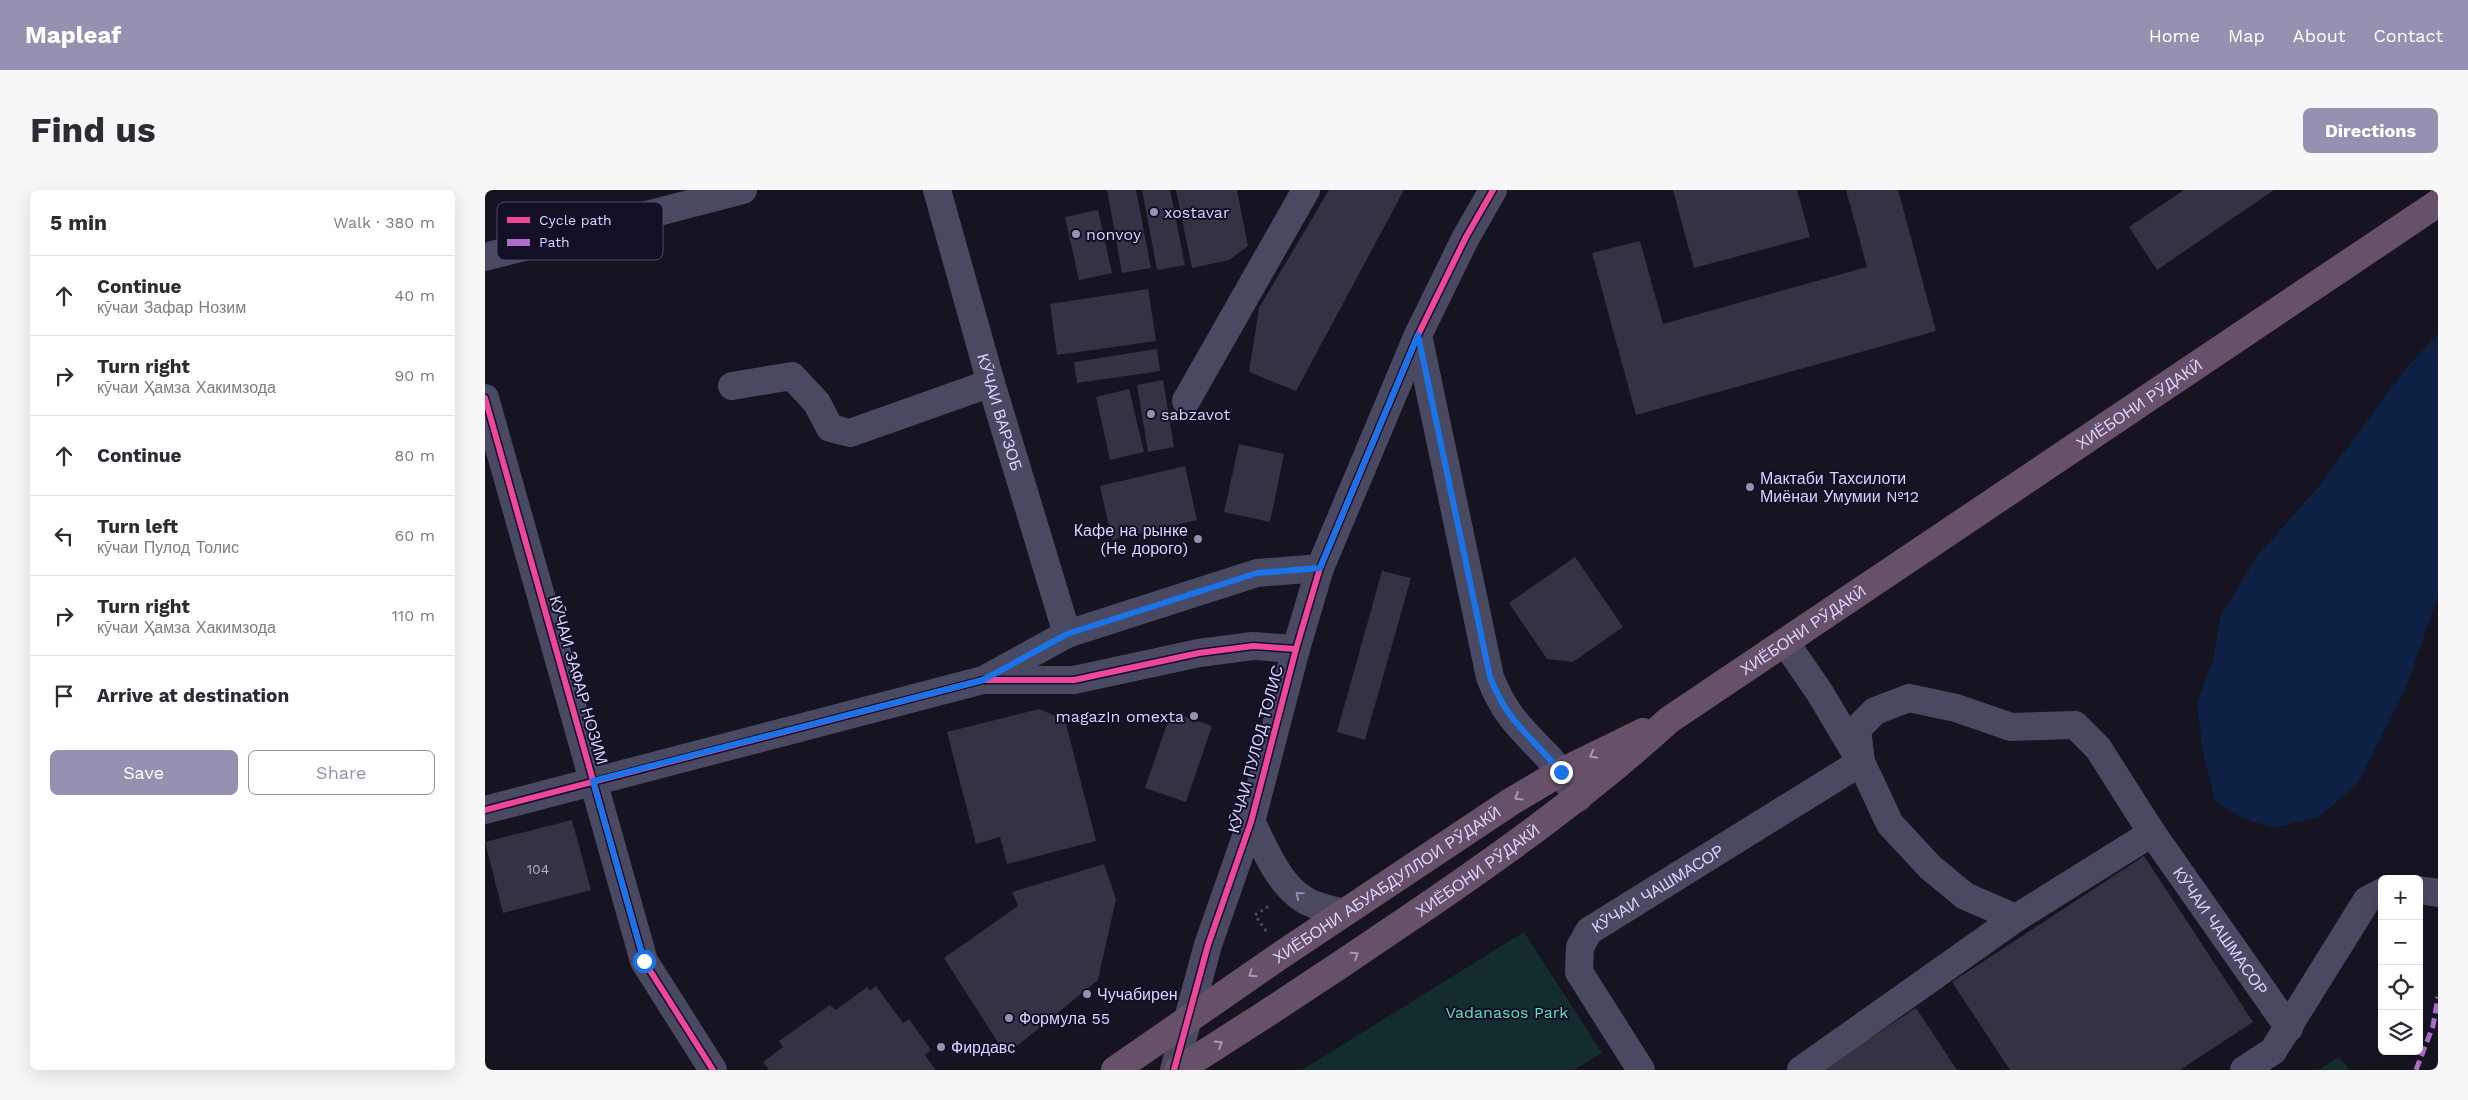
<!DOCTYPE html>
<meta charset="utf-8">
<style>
body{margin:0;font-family:"Work Sans",sans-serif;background:#f7f7f7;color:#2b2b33}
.controls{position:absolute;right:15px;bottom:15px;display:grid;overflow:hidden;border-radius:8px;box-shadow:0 5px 20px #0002}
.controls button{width:45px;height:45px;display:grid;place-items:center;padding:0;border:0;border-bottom:1px solid #e1e1e2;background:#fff;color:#2b2b33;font:25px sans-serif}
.stop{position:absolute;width:15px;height:15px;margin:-11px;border:4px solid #1a73e8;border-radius:50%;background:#fff}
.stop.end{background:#1a73e8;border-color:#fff;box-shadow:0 1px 5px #0008}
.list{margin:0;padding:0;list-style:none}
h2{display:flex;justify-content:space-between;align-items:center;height:65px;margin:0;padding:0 20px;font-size:21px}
h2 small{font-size:16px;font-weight:400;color:#7c7c81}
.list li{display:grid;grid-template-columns:32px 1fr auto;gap:15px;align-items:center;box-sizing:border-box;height:80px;padding:0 20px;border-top:1px solid #e1e1e2}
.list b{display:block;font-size:19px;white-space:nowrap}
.list p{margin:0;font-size:16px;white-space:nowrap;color:#7c7c81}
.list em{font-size:16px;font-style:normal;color:#7c7c81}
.actions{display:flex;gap:10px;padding:15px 20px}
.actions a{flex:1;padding:11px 0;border:1px solid #9591b1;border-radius:8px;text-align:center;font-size:18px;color:#9591b1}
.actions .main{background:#9591b1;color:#fff}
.icon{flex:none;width:28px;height:28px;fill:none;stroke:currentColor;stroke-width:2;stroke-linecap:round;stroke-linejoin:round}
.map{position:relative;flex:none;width:1953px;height:880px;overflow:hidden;border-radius:8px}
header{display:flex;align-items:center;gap:30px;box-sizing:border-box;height:70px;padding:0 25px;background:#9591b1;color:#fff}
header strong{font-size:24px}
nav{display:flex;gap:28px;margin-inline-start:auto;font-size:18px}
.intro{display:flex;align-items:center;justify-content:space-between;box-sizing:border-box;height:120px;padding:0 30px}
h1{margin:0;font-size:35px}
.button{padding:12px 22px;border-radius:8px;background:#9591b1;color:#fff;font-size:18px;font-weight:700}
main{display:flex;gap:30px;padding:0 30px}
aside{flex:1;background:#fff;border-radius:8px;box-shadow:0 5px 20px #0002}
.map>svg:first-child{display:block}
.green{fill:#132c2d}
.water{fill:#0d2144}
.building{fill:#343243}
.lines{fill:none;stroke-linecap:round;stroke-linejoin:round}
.path{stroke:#44505f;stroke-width:3;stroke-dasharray:2.5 4;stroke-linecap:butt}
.minor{stroke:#4a4962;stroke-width:28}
.highway{stroke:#67516a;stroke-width:28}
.quiet{stroke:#b06ccc;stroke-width:5;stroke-dasharray:10 5;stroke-linecap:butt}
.cycleway-casing{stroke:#130f26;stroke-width:9}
.cycleway{stroke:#ed469a;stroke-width:6}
.oneway{stroke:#a699bc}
.oneway2{stroke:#928eb0}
.route{stroke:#1a73e8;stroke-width:6}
.poi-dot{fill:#9591b1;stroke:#130f26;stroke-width:2}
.labels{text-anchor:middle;stroke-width:4;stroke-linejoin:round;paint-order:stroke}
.number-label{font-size:14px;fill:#b0acd0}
.poi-label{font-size:16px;fill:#d9d4ff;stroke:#130f26;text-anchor:start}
.street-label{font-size:16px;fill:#d9d4ff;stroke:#130f26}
.park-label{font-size:16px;fill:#5fe0c0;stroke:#130f26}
.key{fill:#130f26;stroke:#4e4a67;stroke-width:1}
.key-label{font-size:14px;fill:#d9d4ff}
</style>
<header>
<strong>Mapleaf</strong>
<nav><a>Home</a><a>Map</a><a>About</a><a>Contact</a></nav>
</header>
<div class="intro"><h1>Find us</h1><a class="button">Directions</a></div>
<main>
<aside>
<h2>5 min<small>Walk · 380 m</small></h2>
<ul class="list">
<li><svg class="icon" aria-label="ahead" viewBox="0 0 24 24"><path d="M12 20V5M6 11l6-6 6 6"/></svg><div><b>Continue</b><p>кӯчаи Зафар Нозим</p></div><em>40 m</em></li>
<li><svg class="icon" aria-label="right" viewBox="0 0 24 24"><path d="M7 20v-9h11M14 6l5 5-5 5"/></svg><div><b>Turn right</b><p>кӯчаи Ҳамза Хакимзода</p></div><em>90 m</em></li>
<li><svg class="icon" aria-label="ahead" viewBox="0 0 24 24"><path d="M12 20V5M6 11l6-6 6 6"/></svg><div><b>Continue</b></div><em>80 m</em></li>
<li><svg class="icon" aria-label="left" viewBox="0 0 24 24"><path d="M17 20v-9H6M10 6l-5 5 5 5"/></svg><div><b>Turn left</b><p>кӯчаи Пулод Толис</p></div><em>60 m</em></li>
<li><svg class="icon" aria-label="right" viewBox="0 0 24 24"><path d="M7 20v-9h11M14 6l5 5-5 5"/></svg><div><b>Turn right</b><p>кӯчаи Ҳамза Хакимзода</p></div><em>110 m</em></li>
<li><svg class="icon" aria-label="arrive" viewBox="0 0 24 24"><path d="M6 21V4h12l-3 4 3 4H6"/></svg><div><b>Arrive at destination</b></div></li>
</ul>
<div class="actions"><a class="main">Save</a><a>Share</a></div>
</aside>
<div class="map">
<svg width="1953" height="880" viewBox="0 0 1953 880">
<rect width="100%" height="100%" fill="#161421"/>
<!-- green -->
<g class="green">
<path d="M 1039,742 L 1117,863 L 1089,880 L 817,880 Z"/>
<path d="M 1853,867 L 1865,880 L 1834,880 Z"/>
</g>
<!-- water -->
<path class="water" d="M 1953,144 L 1953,406 L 1922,495 L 1874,592 L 1835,626 L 1788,638 L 1755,627 L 1730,610 L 1718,563 L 1712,514 L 1728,470 L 1735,427 L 1773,365 L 1835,295 L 1921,178 Z"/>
<!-- building -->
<g class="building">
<path d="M 622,0 L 651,0 L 666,78 L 637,83 Z"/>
<path d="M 657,0 L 685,0 L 700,75 L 672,80 Z"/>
<path d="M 691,0 L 752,0 L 763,56 L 744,70 L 707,78 Z"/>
<path d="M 844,0 L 919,0 L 811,201 L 764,182 L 774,118 Z"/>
<path d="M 1188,0 L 1312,0 L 1325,47 L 1209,78 Z"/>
<path d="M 1361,0 L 1413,0 L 1451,141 L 1151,225 L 1107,63 L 1155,51 L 1178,134 L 1382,77 Z"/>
<path d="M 1699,0 L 1789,0 L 1672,80 L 1644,37 Z"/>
<path d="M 613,20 L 627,83 L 594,90 L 580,27 Z"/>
<path d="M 663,99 L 671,151 L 572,165 L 565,114 Z"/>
<path d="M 672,159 L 675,181 L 592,193 L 589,172 Z"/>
<path d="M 678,190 L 689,257 L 663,262 L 652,195 Z"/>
<path d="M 644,199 L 659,262 L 625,270 L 611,207 Z"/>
<path d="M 754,254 L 799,264 L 785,332 L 739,322 Z"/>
<path d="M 700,276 L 712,330 L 627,350 L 615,296 Z"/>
<path d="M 1090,367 L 1138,437 L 1088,472 L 1062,469 L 1024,413 Z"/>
<path d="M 897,381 L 926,388 L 880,550 L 852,542 Z"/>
<path d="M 554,519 L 580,530 L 611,651 L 522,674 L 515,647 L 491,654 L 462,542 Z"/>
<path d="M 686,522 L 727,536 L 701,612 L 660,598 Z"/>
<path d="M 87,630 L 106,700 L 18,723 L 0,652 Z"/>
<path d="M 1659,666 L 1768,832 L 1695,880 L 1525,880 L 1467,792 Z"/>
<path d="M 619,674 L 631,709 L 613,790 L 521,865 L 459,768 L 533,716 L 527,702 Z"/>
<path d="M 391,796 L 418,833 L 424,829 L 446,860 L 440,865 L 451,880 L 284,880 L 278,872 L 298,857 L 294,851 L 345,815 L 351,820 L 382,797 L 385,801 Z"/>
<path d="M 1431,818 L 1472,880 L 1337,880 Z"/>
</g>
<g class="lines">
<!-- path -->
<path class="path" d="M 781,741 L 770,725 L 784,716"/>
<!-- minor -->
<g class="minor">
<path id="s1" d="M 452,0 L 506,193 L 582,444"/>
<path d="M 0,67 L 258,0"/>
<path d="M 933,145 L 1005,487 C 1020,527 1039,541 1066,570 C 1076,582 1084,595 1093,608"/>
<path d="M 247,196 L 307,186 L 332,213 L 345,238 L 365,243 L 506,193"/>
<path d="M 0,208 L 159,771 L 228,880"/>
<path d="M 701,211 L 821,0"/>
<path d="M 1300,452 L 1335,503 L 1376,572 L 1405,634 L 1445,677 L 1480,706 L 1531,728 L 1316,880"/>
<path d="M 502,488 L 582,444 L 772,383 L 835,378"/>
<path d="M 0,620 L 498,490 L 589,490 L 714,463 L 768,456 L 811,459"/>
<path d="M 766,632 C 780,658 792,692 818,709 C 830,717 845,719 858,723"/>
<path d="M 1934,700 L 1953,703"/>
<path id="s2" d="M 1531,728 L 1667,643 L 1804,838"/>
<path d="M 689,880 L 723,755 L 766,632 L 811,459 L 835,378 L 933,145 L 981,47 L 1008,0"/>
<path id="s3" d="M 1156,880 L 1094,782 L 1095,757 L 1104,741 L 1376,572 L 1372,539 L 1390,521 L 1424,508 L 1471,518 L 1526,537 L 1590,535 L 1613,558 L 1667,643"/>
<path d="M 1759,880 L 1788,861 L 1882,710 L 1897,702"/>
</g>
<!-- highway -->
<g class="highway">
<path id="s4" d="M 630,880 L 796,765 L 1027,611 L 1076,582 L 1158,542"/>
<path id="s5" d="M 693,880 C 771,831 847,781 923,729 C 1014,667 1103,604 1184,530 L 1953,13"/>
</g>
<!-- quiet -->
<path class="quiet" d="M 1931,880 L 1948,836 L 1953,807"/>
<!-- cycleway casing -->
<g class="cycleway-casing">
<g id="cycleway">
<path d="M 0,208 L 159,771 L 228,880"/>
<path d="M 0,620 L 498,490 L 589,490 L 714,463 L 768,456 L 811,459"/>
<path d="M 689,880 L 723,755 L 766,632 L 811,459 L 835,378 L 933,145 L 981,47 L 1008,0"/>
</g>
</g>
<!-- cycleway -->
<use href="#cycleway" class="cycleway"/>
</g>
<!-- one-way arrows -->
<defs><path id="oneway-chevron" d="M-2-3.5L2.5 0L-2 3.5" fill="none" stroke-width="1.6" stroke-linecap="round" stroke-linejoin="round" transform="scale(1.25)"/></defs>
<g class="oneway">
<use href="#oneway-chevron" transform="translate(1108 565) rotate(152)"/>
<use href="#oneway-chevron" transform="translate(1033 607) rotate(148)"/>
<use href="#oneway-chevron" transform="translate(870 765) rotate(-34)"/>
<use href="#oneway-chevron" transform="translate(767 784) rotate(146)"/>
<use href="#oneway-chevron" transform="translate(734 854) rotate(-32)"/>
</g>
<use class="oneway2" href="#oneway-chevron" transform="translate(814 705) rotate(-141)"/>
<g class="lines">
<!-- route -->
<path class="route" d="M 159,771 L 108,591 L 498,490 L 582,444 L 772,383 L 835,378 L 933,145 L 1005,487 C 1022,532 1047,547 1076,582"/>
</g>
<!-- markers -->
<g class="poi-dot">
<circle cx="669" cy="22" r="5"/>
<circle cx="591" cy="44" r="5"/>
<circle cx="666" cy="224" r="5"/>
<circle cx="1265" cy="297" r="5"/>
<circle cx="713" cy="349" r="5"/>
<circle cx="709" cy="526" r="5"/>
<circle cx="602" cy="804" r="5"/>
<circle cx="524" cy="828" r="5"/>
<circle cx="456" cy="857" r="5"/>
</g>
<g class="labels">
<!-- number labels -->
<g class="number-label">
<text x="53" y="684">104</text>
</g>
<!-- poi labels -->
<g class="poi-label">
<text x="679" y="28">xostavar</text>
<text x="601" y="50">nonvoy</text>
<text x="676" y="230">sabzavot</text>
<text x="1275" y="294">Мактаби Тахсилоти<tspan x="1275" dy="18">Миёнаи Умумии №12</tspan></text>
<text x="703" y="346" text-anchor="end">Кафе на рынке<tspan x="703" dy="18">(Не дорого)</tspan></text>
<text x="699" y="532" text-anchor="end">magazIn omexta</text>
<text x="612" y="810">Чучабирен</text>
<text x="534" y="834">Формула 55</text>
<text x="466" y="863">Фирдавс</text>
</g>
<!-- street labels -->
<g class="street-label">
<text dy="6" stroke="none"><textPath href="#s5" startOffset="1170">ХИЁБОНИ РӮДАКӢ</textPath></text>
<text dy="6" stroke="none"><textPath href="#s1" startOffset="231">КӮЧАИ ВАРЗОБ</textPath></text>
<text dy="6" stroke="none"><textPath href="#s5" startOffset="765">ХИЁБОНИ РӮДАКӢ</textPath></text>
<text transform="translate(94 490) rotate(74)" y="6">КӮЧАИ ЗАФАР НОЗИМ</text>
<text transform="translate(770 559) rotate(-75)" y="6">КӮЧАИ ПУЛОД ТОЛИС</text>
<text dy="6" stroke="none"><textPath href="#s5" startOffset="360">ХИЁБОНИ РӮДАКӢ</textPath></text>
<text dy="6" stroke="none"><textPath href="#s4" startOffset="329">ХИЁБОНИ АБУАБДУЛЛОИ РӮДАКӢ</textPath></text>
<text dy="6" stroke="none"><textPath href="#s3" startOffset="240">КӮЧАИ ЧАШМАСОР</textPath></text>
<text dy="6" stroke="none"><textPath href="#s2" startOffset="280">КӮЧАИ ЧАШМАСОР</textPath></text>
</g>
<!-- park labels -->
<g class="park-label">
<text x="1022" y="828">Vadanasos Park</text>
</g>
</g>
<!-- legend -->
<rect x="12" y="12" width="166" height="58" rx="8" class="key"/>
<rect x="22" y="27" width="23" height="6" fill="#ed469a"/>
<rect x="22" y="49" width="23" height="7" fill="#b06ccc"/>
<g class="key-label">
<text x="54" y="35">Cycle path</text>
<text x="54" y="57">Path</text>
</g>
</svg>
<div class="controls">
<button>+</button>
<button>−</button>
<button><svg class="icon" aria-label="locate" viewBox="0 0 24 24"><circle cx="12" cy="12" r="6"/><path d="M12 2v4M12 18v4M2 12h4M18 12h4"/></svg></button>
<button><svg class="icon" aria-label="layers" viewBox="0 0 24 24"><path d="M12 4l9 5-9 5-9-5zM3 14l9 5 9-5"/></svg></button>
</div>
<div class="stop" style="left:159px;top:771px"></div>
<div class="stop end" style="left:1076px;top:582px"></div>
</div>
</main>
